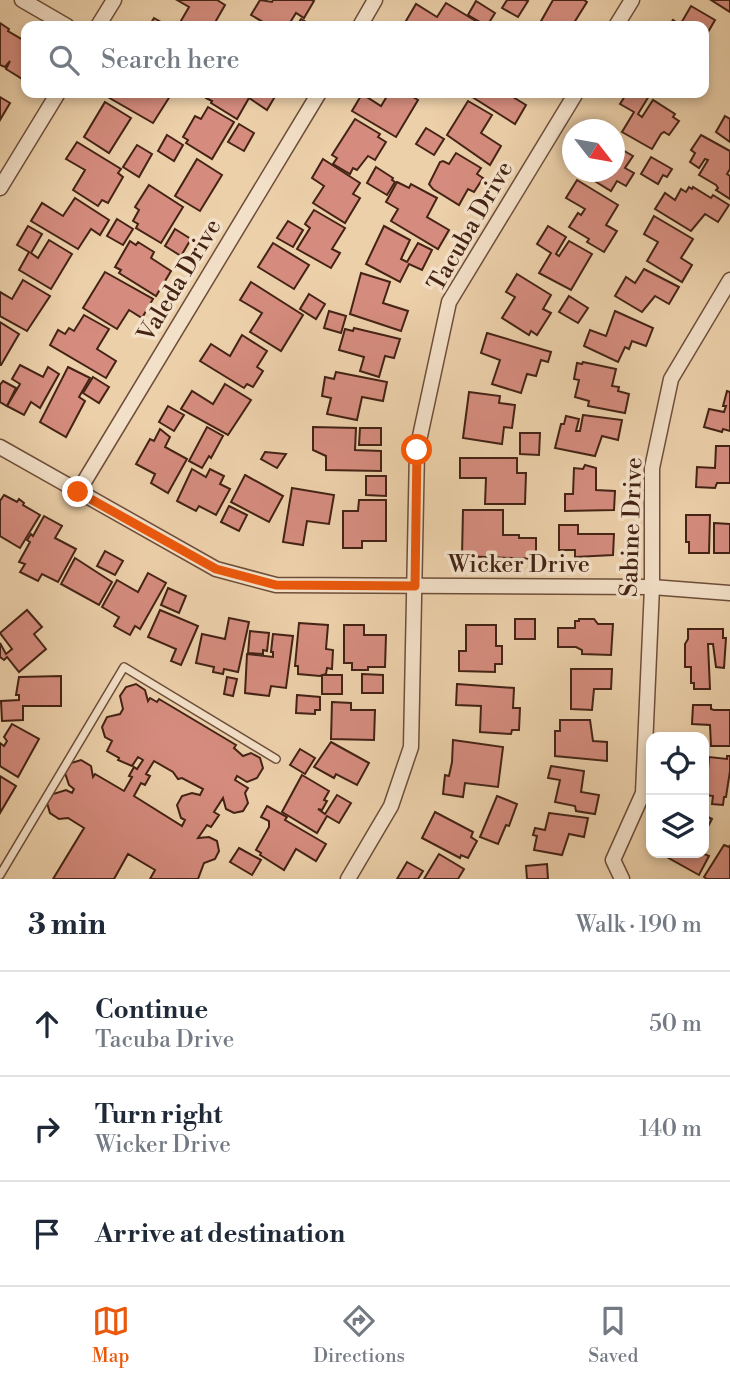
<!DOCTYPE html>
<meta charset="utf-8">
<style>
body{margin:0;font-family:"Libre Bodoni",serif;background:#f2f2f3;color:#1f2937}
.controls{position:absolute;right:21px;bottom:21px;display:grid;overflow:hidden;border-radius:14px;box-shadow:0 4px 10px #0003}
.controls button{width:63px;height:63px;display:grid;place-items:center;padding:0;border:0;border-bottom:2px solid #e0e1e3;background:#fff;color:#1f2937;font:35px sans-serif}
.compass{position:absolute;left:562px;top:119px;width:63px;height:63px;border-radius:50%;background:#fff;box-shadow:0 4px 10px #0003;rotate:121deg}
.stop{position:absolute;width:21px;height:21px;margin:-16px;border:5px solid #ea580c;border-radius:50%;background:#fff}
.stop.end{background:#ea580c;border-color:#fff;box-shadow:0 2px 7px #0008}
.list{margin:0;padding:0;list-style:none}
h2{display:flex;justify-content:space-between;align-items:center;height:91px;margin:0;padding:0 28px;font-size:30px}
h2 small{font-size:23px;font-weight:400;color:#747a83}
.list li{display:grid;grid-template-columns:46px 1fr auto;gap:21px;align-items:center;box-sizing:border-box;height:105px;padding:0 28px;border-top:2px solid #e0e1e3}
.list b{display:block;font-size:26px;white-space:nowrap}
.list p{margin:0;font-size:23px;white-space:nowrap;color:#747a83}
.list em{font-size:23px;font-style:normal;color:#747a83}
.icon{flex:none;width:38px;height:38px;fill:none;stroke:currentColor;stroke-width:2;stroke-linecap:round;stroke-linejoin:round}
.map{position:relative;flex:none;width:730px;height:879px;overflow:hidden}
.search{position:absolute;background:#fff;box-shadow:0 4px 10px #0003;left:21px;right:21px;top:21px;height:77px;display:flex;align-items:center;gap:18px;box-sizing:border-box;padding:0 24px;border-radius:14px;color:#747a83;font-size:26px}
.sheet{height:406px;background:#fff}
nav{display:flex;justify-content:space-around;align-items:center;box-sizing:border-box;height:98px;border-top:2px solid #e0e1e3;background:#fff;font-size:19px;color:#747a83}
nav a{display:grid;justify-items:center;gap:4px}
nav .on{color:#ea580c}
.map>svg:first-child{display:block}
.building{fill:#d58c7e;stroke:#442315;stroke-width:2;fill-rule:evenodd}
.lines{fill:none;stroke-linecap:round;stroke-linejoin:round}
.lane-casing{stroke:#6e4e3a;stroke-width:10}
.street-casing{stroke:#6e4e3a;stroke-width:17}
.lane{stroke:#f3e0c8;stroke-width:7}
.street{stroke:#f3e0c8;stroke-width:14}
.route{stroke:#ea580c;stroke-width:9}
.labels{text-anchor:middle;stroke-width:7;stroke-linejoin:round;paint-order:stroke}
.street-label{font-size:24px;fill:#442315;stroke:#f3e0c8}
</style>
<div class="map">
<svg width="730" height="879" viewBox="0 0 730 879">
<rect width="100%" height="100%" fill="#ecd0aa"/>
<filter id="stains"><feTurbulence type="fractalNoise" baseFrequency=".00286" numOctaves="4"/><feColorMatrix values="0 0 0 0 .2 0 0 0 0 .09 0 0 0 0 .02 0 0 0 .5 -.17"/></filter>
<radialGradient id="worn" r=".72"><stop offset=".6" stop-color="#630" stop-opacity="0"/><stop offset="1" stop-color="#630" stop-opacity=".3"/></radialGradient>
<!-- building -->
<g class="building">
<path d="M 177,0 L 217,0 L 225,5 L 213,26 L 178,26 L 189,7 Z"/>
<path d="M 260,0 L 272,2 L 273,0 L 312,0 L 314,1 L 304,18 L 296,13 L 291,21 L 297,25 L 301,19 L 313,26 L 270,26 L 251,15 Z"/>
<path d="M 507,0 L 525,0 L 528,1 L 518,17 L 502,8 Z"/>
<path d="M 553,0 L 584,0 L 587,2 L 572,26 L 545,26 L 540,23 Z"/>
<path d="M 711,0 L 730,0 L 730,12 Z"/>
<path d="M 476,1 L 495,13 L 487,26 L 468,15 Z"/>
<path d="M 446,3 L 484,26 L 403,26 L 416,4 L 437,17 Z"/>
<path d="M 691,6 L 715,20 L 704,39 L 704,26 L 669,26 L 673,20 L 680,25 Z"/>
<path d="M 154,18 L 168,26 L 149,26 Z"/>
<path d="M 0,23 L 9,29 L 8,31 L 25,41 L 26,39 L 26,76 L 24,80 L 6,69 L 10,61 L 5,67 L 0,65 Z"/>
<path d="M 108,93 L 172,93 L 153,123 L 106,96 Z"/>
<path d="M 209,93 L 277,93 L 267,110 L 249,98 L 237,119 L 211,103 L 212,101 L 206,98 Z"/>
<path d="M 389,93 L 406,93 L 418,100 L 396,137 L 352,111 L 362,94 L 381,106 Z"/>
<path d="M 470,93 L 516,93 L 513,97 L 526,105 L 515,124 L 469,95 Z"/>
<path d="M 627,93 L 643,93 L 649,96 L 638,114 L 642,117 L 653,100 L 675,114 L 673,117 L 679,121 L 669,135 L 664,132 L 661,134 L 652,149 L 622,132 L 634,112 L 620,104 Z"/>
<path d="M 0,97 L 10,103 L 0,120 Z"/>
<path d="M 468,101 L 492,115 L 481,133 L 501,146 L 490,165 L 447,135 Z"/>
<path d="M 105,102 L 131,118 L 109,153 L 84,137 Z"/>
<path d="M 208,107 L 234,122 L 212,159 L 186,143 L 188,140 L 183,137 L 195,116 L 201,119 Z"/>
<path d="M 725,116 L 730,119 L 730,142 L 716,132 Z"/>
<path d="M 355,119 L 380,134 L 378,137 L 386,142 L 375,160 L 368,156 L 357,170 L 353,168 L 350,174 L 333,164 L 337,158 L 332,155 Z"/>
<path d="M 239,124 L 254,133 L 244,151 L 228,142 Z"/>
<path d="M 426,128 L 444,139 L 434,155 L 416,144 Z"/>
<path d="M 167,135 L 183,145 L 174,161 L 158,151 Z"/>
<path d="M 701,135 L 730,151 L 730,169 L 727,174 L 730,176 L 730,199 L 716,190 L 718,188 L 716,185 L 699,175 L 708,160 L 705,159 L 699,168 L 690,162 L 695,153 L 691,150 Z"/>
<path d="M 77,142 L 121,169 L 118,173 L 123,177 L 108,203 L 102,200 L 98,206 L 73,190 L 85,170 L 66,159 Z"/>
<path d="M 137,145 L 152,154 L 139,177 L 123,167 Z"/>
<path d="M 614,145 L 633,156 L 625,168 L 634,173 L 626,186 L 617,181 L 611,191 L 580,172 L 614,172 Z"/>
<path d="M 456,153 L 481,168 L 477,174 L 483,178 L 474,192 L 468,189 L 459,205 L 433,189 L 429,184 L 440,162 L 443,161 L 449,164 Z"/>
<path d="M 651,157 L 672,169 L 667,177 L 663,175 L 658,184 L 641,174 Z"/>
<path d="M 197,159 L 222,175 L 200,211 L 175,196 Z"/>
<path d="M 323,159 L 360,183 L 353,194 L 360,198 L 345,223 L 313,203 L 324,186 L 312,178 Z"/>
<path d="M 376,167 L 393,178 L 392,180 L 395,182 L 387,195 L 367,183 Z"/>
<path d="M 577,180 L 618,205 L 606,225 L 617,231 L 604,252 L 587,242 L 589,239 L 569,227 L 578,213 L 581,215 L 585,209 L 566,198 Z"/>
<path d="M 397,182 L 409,188 L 411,184 L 437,198 L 427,217 L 449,230 L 438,249 L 391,221 L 398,209 L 386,202 Z"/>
<path d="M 149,185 L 183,207 L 161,243 L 136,228 L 138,224 L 133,221 L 139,210 L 135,207 Z"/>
<path d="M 689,187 L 692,189 L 693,187 L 711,198 L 713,195 L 729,205 L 718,222 L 705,214 L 691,231 L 655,209 L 665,193 L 675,200 L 681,189 L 686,192 Z"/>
<path d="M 75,198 L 109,220 L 100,235 L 91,229 L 78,249 L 31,221 L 42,203 L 63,216 Z"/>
<path d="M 314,210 L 345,228 L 332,249 L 340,253 L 331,268 L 297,249 L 310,228 L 305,224 Z"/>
<path d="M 654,216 L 693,239 L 681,258 L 692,265 L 682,282 L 647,261 L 658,242 L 644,234 Z"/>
<path d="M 117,219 L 133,229 L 123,245 L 107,236 Z"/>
<path d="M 288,221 L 303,230 L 293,247 L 277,238 Z"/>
<path d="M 28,226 L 42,234 L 31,253 L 38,258 L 49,240 L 72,254 L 51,289 L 19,270 L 29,252 L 17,245 Z"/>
<path d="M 384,226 L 410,240 L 401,259 L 407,262 L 418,243 L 432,250 L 422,270 L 409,264 L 400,282 L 366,264 Z"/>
<path d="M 548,226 L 566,237 L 556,254 L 559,256 L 569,241 L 592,254 L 571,290 L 539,273 L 551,253 L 537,244 Z"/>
<path d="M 175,229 L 191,239 L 181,256 L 165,246 Z"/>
<path d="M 130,241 L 136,245 L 138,242 L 154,252 L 151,258 L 171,271 L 156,296 L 119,273 L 121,270 L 115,267 Z"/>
<path d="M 273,243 L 309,265 L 294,289 L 258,267 Z"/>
<path d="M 644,269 L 679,287 L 669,304 L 655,296 L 642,312 L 615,296 L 626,277 L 635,283 Z"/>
<path d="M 105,272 L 153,299 L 142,318 L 129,310 L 117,329 L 83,308 Z"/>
<path d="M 361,273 L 390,282 L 383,303 L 408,311 L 401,331 L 350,314 Z"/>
<path d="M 517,274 L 551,295 L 543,309 L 551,313 L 537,335 L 531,331 L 529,335 L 502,318 L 515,297 L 506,292 Z"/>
<path d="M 23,280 L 50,296 L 27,331 L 0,316 L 0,292 L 12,299 Z"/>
<path d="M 251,282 L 303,315 L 281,351 L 250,332 L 262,313 L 240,300 Z"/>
<path d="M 309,294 L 325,304 L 316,319 L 300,309 Z"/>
<path d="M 569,296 L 588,308 L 578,323 L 559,312 Z"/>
<path d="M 329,311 L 346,316 L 341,333 L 324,328 Z"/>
<path d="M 615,311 L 653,328 L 646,346 L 632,341 L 629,349 L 625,347 L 618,362 L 584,346 L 590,330 L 606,336 Z"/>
<path d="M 84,315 L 109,329 L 97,349 L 116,361 L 106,378 L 50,345 L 58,330 L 65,334 L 69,328 L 74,331 Z"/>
<path d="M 0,322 L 19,334 L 1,365 L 0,365 Z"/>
<path d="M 354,328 L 400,339 L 394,358 L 385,356 L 379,377 L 360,371 L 364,357 L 339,350 L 345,329 L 353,331 Z"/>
<path d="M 487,333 L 551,352 L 548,362 L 541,360 L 536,376 L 527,374 L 521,393 L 492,384 L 500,360 L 481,353 Z"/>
<path d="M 242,335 L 267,351 L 257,367 L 263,371 L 253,387 L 247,384 L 244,388 L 200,361 L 211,344 L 230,356 Z"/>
<path d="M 583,362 L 616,369 L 612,386 L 619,387 L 618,391 L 629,394 L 625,413 L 588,406 L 589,401 L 575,397 L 579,380 L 574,379 L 577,363 L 582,364 Z"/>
<path d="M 20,365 L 43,377 L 48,367 L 59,374 L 40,408 L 31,402 L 24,415 L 7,406 L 20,384 L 12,379 Z"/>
<path d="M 68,367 L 90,378 L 79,397 L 85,401 L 66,437 L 40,422 Z"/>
<path d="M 336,372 L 387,382 L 383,401 L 362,397 L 357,420 L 327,414 L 331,398 L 322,396 L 325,377 L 334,379 Z"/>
<path d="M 93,377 L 109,387 L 99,403 L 83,393 Z"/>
<path d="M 3,381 L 16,388 L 7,406 L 0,402 L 0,385 Z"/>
<path d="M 225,384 L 251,400 L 228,435 L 181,409 L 192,391 L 213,404 Z"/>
<path d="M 727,391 L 730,392 L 730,431 L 723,429 L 722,432 L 704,427 L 709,409 L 724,412 L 726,406 L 723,406 Z"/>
<path d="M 469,392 L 500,396 L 499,403 L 515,405 L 512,428 L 504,427 L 502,444 L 463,438 Z"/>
<path d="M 168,406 L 184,415 L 174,431 L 159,422 Z"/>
<path d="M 583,415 L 622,420 L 618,440 L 602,436 L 595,456 L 555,448 L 561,424 L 564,424 L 566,416 L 579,419 L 576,431 L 580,431 Z"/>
<path d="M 207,427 L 223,436 L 211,458 L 209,456 L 202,468 L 189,461 Z"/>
<path d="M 313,427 L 356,428 L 355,450 L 381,451 L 381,471 L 326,470 L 326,456 L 313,450 Z"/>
<path d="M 360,428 L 381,428 L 381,445 L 359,445 Z"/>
<path d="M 160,429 L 170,437 L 165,447 L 187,459 L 168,493 L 151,483 L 155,474 L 136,464 L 150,439 L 154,441 Z"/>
<path d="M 520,433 L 540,433 L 539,455 L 520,454 Z"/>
<path d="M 716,446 L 730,446 L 730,483 L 717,483 L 715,488 L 696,487 L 697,467 L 715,468 Z"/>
<path d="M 265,452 L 286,454 L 277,468 L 261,459 Z"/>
<path d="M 460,458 L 517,458 L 517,473 L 526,473 L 525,504 L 485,504 L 486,478 L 460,478 Z"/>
<path d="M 585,465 L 596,468 L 596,490 L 615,491 L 614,510 L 565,511 L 565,494 L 573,494 L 574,468 L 583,469 Z"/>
<path d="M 192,469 L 206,477 L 210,469 L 224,476 L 220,484 L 230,489 L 216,515 L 199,506 L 196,511 L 177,501 Z"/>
<path d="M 245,475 L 283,496 L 269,522 L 231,502 Z"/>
<path d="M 366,476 L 386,476 L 386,496 L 366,495 Z"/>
<path d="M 292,488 L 334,495 L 329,524 L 307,521 L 303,545 L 283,542 Z"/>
<path d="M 4,495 L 17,502 L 19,499 L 24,503 L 23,505 L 40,515 L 20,548 L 0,536 L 0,501 Z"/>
<path d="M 359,500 L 386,500 L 386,541 L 362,541 L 362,548 L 343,548 L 343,511 L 358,511 Z"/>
<path d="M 229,506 L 247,515 L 239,531 L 221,522 Z"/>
<path d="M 463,510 L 503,510 L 503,535 L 519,535 L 519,538 L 536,538 L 536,559 L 462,556 Z"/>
<path d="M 686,515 L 710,515 L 709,553 L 689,553 L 689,542 L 686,542 Z"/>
<path d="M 44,516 L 62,526 L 55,538 L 76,549 L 58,582 L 42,574 L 38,581 L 20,572 L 25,564 L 19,562 L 30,542 L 27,540 L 31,534 L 33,536 Z"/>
<path d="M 714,523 L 730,524 L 730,553 L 714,553 Z"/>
<path d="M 559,525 L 578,525 L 578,534 L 614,534 L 613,555 L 575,557 L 575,550 L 559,550 Z"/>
<path d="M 105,551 L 123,561 L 115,575 L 97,566 Z"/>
<path d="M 75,558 L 112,582 L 99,605 L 61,584 Z"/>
<path d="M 148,573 L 166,583 L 140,629 L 135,626 L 130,635 L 114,626 L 119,617 L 102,607 L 117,580 L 138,592 Z"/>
<path d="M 168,588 L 186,596 L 179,613 L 161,605 Z"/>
<path d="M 27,610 L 42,627 L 34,634 L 46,649 L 19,672 L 7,657 L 4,660 L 0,657 L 0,643 L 6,654 L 12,649 L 0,633 Z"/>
<path d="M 160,610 L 198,626 L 181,665 L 171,661 L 176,649 L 148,637 Z"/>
<path d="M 229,618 L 249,622 L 238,672 L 224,669 L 223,674 L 213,672 L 214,667 L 196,663 L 202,634 L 225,639 Z"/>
<rect x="515" y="619" width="20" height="20"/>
<path d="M 579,619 L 594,619 L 598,624 L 613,624 L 611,655 L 582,654 L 582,650 L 576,647 L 558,647 L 558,628 L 575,628 L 575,621 L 579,621 Z"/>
<path d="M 299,623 L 328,625 L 326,649 L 333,650 L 332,669 L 327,668 L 326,674 L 320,676 L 298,674 L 298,666 L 295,666 Z"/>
<path d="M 344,625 L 364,625 L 364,635 L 386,635 L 385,667 L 368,667 L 368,670 L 352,670 L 352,663 L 344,663 Z"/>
<path d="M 466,625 L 496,625 L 496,646 L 502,646 L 502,664 L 495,664 L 495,672 L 459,671 L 459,651 L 466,651 Z"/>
<path d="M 688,629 L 723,629 L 723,638 L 726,638 L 724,668 L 716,667 L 713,644 L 708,644 L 710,689 L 694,689 L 694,683 L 691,683 L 691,667 L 685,667 L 685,644 L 688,639 Z"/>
<path d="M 250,631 L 269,633 L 267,651 L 263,650 L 263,654 L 248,653 Z"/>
<path d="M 273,634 L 293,636 L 286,688 L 271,686 L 269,696 L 245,693 L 247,654 L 273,657 L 273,652 L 271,652 Z"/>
<path d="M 571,669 L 612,669 L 611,689 L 594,689 L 592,710 L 571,709 Z"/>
<path d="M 362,674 L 383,675 L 383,693 L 362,693 Z"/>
<rect x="322" y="675" width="20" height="19"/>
<path d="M 61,676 L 61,706 L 23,706 L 23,720 L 2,721 L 1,701 L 19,700 L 19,695 L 16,695 L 19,677 Z"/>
<path d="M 227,677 L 237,679 L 233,696 L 224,694 Z"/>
<path d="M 136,684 L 145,690 L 148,701 L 150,698 L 157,702 L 159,699 L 236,745 L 234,748 L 243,756 L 251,753 L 260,758 L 263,768 L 257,778 L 247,782 L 237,776 L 235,780 L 248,788 L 245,793 L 248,803 L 243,811 L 234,813 L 226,809 L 223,798 L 214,812 L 219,815 L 211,827 L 207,825 L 198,838 L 209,837 L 217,841 L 219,851 L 215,859 L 204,863 L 198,879 L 150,879 L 155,870 L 128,854 L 114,879 L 53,879 L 84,828 L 68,818 L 59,819 L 50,813 L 47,803 L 53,794 L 66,790 L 72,793 L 74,789 L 69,785 L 65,773 L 71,763 L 81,760 L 91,766 L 93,777 L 95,774 L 124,791 L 132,777 L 129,776 L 134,767 L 137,769 L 143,760 L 138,757 L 132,766 L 118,760 L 119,758 L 107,751 L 112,741 L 105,737 L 102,727 L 107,717 L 120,714 L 123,709 L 120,696 L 126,687 ZM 154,761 L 173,772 L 178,779 L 182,778 L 203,789 L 200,795 L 192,793 L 182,796 L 177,805 L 181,818 L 185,820 L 182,826 L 134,796 L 141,783 L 145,785 L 150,776 L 146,774 Z"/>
<path d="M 457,684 L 514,688 L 513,708 L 520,708 L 519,730 L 512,730 L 511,734 L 480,732 L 481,706 L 456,705 Z"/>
<path d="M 297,695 L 320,697 L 320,710 L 315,710 L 315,714 L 296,713 Z"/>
<path d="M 332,702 L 351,703 L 351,710 L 375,710 L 374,740 L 331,739 Z"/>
<path d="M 693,705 L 711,705 L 711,709 L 714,710 L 730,710 L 730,746 L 711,746 L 710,725 L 692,724 Z"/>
<path d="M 560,720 L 590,720 L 593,741 L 607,742 L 607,761 L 555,756 L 555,731 L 560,731 Z"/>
<path d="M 12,724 L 39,739 L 18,777 L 0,766 L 0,743 L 4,746 L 7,741 L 4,737 Z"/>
<path d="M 453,740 L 503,747 L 498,787 L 465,783 L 463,797 L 443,794 L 445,775 L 449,776 L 452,762 Z"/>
<path d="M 331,742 L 369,763 L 357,785 L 336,774 L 334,778 L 314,767 Z"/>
<path d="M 300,749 L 315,758 L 305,774 L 290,765 Z"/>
<path d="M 727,756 L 730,756 L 730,771 L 726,797 L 724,797 L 723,805 L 712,804 L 713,796 L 706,795 L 704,798 L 705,770 L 708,770 L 709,757 L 727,759 Z"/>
<path d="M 551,766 L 584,771 L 581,792 L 599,795 L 595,814 L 576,811 L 575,806 L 555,802 L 560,780 L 548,778 Z"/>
<path d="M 302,775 L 329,791 L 324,800 L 327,801 L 322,810 L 318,809 L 325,814 L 337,795 L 351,803 L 339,823 L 327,816 L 317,833 L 282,812 Z"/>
<path d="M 0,776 L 16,786 L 0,813 Z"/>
<path d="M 497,796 L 517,804 L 509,826 L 506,825 L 498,844 L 480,837 Z"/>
<path d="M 267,806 L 287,817 L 285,820 L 326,844 L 316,861 L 296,849 L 284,870 L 260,855 L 261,853 L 256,850 L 269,827 L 269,821 L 261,817 Z"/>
<path d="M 435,812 L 473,832 L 471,837 L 477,841 L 468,858 L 461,855 L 460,858 L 422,838 Z"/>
<path d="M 549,813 L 588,818 L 584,837 L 569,834 L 562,855 L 534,850 L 537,836 L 533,835 L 535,828 L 545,830 Z"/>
<path d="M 704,815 L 712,819 L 704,834 L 708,836 L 704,843 Z"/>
<path d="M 724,845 L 729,847 L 730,845 L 730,879 L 707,879 L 704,877 Z"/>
<path d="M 239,848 L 261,860 L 252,875 L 230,862 Z"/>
<path d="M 668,853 L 702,853 L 709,856 L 699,875 L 665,856 Z"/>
<path d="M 439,854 L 464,869 L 458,879 L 424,879 Z"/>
<path d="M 407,862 L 423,871 L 418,879 L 397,879 Z"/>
<path d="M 547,864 L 548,879 L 527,879 L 526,866 Z"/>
</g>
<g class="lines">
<!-- lane casing -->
<g class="lane-casing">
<path id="lane" d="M 0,875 L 124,667 L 276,759"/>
</g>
<!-- street casing -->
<g class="street-casing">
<g id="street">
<path d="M 22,0 L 67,26"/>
<path d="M 98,26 L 114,0"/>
<path d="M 360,26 L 375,0"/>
<path d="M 616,26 L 632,0"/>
<path d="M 0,188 L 58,93"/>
<path d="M 0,447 L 216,569 L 276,585 L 652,587 L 730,593"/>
<path d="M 78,492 L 319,93"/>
<path d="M 348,879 L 391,806 L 411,747 L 417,450 L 449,302 L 576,93"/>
<path d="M 622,879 L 613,860 L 643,793 L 652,587 L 652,468 L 671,379 L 730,280"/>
</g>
</g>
<!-- lane -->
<use href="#lane" class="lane"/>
<!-- street -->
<use href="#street" class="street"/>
</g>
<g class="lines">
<!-- route -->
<path class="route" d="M 78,492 L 216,569 L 276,585 L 415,586 L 417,450"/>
</g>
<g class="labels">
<!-- street labels -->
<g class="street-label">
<text transform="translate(470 226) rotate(-60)" y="8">Tacuba Drive</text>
<text transform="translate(179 280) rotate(-59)" y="8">Valeda Drive</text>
<text transform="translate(631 527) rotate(-88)" y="8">Sabine Drive</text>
<text x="519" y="572">Wicker Drive</text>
</g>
</g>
<rect width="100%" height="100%" filter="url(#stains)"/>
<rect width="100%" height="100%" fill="url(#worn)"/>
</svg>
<div class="controls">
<button><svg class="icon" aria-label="locate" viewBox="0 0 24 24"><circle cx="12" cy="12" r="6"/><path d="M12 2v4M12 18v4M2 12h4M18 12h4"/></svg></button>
<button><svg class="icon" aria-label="layers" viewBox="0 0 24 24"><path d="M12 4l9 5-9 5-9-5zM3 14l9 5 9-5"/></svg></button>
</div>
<svg class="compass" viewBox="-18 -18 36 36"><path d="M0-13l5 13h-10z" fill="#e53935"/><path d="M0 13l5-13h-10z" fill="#747a83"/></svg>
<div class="stop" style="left:417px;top:450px"></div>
<div class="stop end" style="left:78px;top:492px"></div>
<div class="search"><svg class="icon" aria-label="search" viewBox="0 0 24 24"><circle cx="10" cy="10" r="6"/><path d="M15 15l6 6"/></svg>Search here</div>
</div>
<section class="sheet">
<h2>3 min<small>Walk · 190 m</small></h2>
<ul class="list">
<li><svg class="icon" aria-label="ahead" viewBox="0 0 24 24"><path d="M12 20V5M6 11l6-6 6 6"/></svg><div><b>Continue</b><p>Tacuba Drive</p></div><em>50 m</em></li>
<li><svg class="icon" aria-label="right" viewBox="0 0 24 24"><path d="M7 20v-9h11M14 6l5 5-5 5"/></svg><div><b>Turn right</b><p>Wicker Drive</p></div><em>140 m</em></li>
<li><svg class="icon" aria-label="arrive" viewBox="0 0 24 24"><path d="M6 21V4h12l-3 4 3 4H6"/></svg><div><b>Arrive at destination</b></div></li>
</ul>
</section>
<nav>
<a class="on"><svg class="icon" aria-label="map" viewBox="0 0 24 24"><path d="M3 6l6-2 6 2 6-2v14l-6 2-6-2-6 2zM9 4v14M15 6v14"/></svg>Map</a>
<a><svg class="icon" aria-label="directions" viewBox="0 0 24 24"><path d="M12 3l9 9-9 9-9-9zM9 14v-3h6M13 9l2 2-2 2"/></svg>Directions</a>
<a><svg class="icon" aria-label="saved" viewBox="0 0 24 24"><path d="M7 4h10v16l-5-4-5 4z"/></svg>Saved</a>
</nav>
